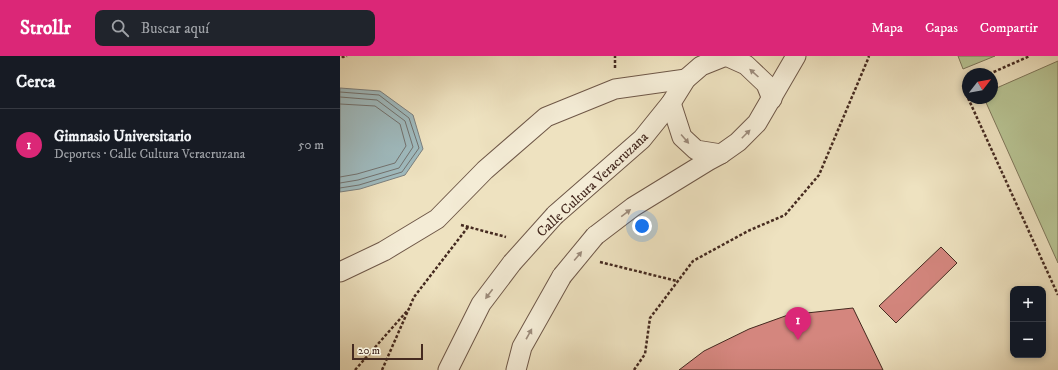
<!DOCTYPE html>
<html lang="es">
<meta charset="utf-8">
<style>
body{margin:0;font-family:"IM FELL DW Pica",serif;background:#20242c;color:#f1f3f6}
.controls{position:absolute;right:12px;bottom:12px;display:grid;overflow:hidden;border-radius:8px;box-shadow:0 2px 6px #0003}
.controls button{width:36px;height:36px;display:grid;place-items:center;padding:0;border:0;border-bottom:1px solid #363941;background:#171b24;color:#f1f3f6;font:20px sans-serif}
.compass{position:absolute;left:622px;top:12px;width:36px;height:36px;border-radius:50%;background:#171b24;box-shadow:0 2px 6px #0003;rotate:59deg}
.scale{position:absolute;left:12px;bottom:10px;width:71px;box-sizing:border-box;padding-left:4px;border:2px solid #452a20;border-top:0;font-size:11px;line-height:14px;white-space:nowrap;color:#452a20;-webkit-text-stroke:3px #f4ecd6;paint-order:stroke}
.you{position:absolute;left:302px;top:170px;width:14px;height:14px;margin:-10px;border:3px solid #fff;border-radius:50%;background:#1a73e8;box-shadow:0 0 0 6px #1a73e833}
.badge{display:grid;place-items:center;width:26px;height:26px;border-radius:50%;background:#db2777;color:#fff;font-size:13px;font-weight:700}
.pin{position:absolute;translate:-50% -33px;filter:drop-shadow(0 1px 2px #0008)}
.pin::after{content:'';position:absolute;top:21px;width:14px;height:12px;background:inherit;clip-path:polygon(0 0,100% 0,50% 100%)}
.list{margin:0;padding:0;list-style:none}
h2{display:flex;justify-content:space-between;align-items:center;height:52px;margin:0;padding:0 16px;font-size:17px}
h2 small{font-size:13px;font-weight:400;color:#9ea1a6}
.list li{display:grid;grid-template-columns:26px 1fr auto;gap:12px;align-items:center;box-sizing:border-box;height:72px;padding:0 16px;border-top:1px solid #363941}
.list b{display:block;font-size:15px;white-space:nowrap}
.list p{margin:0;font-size:13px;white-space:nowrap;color:#9ea1a6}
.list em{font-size:13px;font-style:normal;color:#9ea1a6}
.icon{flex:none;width:22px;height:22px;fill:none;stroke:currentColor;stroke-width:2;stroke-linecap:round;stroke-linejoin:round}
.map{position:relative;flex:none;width:718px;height:314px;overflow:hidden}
header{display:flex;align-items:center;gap:24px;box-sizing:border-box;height:56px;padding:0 20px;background:#db2777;color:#fff}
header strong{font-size:19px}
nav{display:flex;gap:22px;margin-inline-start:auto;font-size:14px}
.search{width:280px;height:36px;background:#20242c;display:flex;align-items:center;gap:10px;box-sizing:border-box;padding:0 14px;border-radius:8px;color:#9ea1a6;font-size:15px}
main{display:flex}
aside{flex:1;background:#171b24}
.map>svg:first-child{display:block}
.green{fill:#b7c393;stroke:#7e765a}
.water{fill:#9fbabe;stroke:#7b807f}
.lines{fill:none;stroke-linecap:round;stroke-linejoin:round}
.shore{stroke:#72726f;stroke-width:1}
.building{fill:#d4867e;stroke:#452a20}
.minor-casing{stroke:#6f5848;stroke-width:21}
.path{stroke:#452a20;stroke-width:2.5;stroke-dasharray:3 2;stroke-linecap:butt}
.minor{stroke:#f4ecd6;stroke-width:19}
.minor-bridge-casing{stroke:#6f5848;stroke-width:21;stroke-linecap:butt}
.minor-bridge{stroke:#f4ecd6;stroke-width:19}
.oneway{fill:#9c8b7b}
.labels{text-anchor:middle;stroke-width:3;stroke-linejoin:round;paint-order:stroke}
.street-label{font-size:14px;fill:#452a20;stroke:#f4ecd6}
</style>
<header>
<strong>Strollr</strong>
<div class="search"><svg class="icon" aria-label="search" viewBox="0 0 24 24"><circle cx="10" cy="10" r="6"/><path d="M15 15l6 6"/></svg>Buscar aquí</div>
<nav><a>Mapa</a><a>Capas</a><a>Compartir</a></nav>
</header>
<main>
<aside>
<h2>Cerca<small></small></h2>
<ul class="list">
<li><span class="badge">1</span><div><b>Gimnasio Universitario</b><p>Deportes · Calle Cultura Veracruzana</p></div><em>50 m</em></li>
</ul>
</aside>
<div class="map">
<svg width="718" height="314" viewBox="0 0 718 314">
<rect width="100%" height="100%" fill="#eee2c0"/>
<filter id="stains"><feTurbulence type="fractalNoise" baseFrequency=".005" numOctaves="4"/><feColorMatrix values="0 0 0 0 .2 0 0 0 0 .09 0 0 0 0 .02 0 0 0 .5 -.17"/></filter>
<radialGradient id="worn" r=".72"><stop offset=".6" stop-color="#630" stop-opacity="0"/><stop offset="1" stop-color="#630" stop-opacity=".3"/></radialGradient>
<!-- green -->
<g class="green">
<path d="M 618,0 L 655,0 L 623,13 Z"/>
<path d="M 718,5 L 718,207 L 644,42 L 652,42 L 652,34 Z"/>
</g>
<!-- water -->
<path class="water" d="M 0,32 L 40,35 L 73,59 L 83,93 L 65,119 L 20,133 L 0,136 Z"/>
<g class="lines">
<!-- shore -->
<g class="shore">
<path d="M 0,36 L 39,39 L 69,62 L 79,92 L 62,116 L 19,129 L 0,132"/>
<path d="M 0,41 L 37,44 L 65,65 L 73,91 L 59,112 L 18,124 L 0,127"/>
<path d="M 0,48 L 35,50 L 60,68 L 66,90 L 55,107 L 17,118 L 0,121"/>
</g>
</g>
<!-- building -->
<g class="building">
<path d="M 601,191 L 617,207 L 556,267 L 539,250 Z"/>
<path d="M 513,252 L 543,314 L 339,314 L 364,295 L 409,273 L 448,259 Z"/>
</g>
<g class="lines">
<!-- minor casing -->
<g class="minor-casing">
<g id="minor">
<path d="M 386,0 L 406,9 L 426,28 L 432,43"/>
<path d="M 331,47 L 342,81 L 356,94 L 381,98"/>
<path d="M 215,159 L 302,83 L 331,47 L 346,23 L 361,10 L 386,0"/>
<path d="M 255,180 L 293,151 L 368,105 L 381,98 L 398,86 L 417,67 L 456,0"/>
<path d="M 0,216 L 44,195 L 97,163 L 145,114 L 206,61 L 275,33 L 346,23"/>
<path d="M 108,314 L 141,248 L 172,207"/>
<path d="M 176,314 L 182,291 L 222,220"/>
</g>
</g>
<!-- path -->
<g class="path">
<path d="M 2,0 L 3,1 L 7,0"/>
<path d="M 275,12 L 275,0"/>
<path d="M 649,18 L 690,0"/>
<path d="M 628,27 L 623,30 L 628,42"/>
<path d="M 628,42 L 718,239"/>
<path d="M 121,169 L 166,181"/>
<path d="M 260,206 L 337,225"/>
<path d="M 15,314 L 67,255"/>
<path d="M 42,314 L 74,241 L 128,171"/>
<path d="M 294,314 L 305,298 L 310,262 L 353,205 L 408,175 L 445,159 L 479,119 L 528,3 L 529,0"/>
</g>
<!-- minor -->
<use href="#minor" class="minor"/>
<!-- minor-bridge casing -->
<g class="minor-bridge-casing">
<g id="minor-bridge">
<path d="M 172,207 L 215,159"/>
<path d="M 222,220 L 255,180"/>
</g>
</g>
<!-- minor-bridge -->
<use href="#minor-bridge" class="minor-bridge"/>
</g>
<!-- one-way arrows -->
<defs><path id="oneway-solid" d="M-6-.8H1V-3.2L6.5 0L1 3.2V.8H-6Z"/></defs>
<g class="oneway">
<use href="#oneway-solid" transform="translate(414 17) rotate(-138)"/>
<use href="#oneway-solid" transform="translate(406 78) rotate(-45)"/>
<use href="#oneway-solid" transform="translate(345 83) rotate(49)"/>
<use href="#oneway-solid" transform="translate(286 157) rotate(-37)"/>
<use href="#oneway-solid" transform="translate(238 200) rotate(-50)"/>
<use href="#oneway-solid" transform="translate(149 238) rotate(127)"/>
<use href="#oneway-solid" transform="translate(189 278) rotate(-61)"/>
</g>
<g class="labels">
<!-- street labels -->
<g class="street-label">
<text transform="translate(252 128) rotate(-43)" y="5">Calle Cultura Veracruzana</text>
</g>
</g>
<rect width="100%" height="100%" filter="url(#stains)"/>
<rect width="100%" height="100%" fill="url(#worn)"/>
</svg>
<div class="controls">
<button>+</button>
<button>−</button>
</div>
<svg class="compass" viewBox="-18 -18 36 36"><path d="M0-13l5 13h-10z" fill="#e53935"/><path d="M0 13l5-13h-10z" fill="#9ea1a6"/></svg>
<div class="scale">20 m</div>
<div class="you"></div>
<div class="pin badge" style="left:458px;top:284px">1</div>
</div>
</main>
